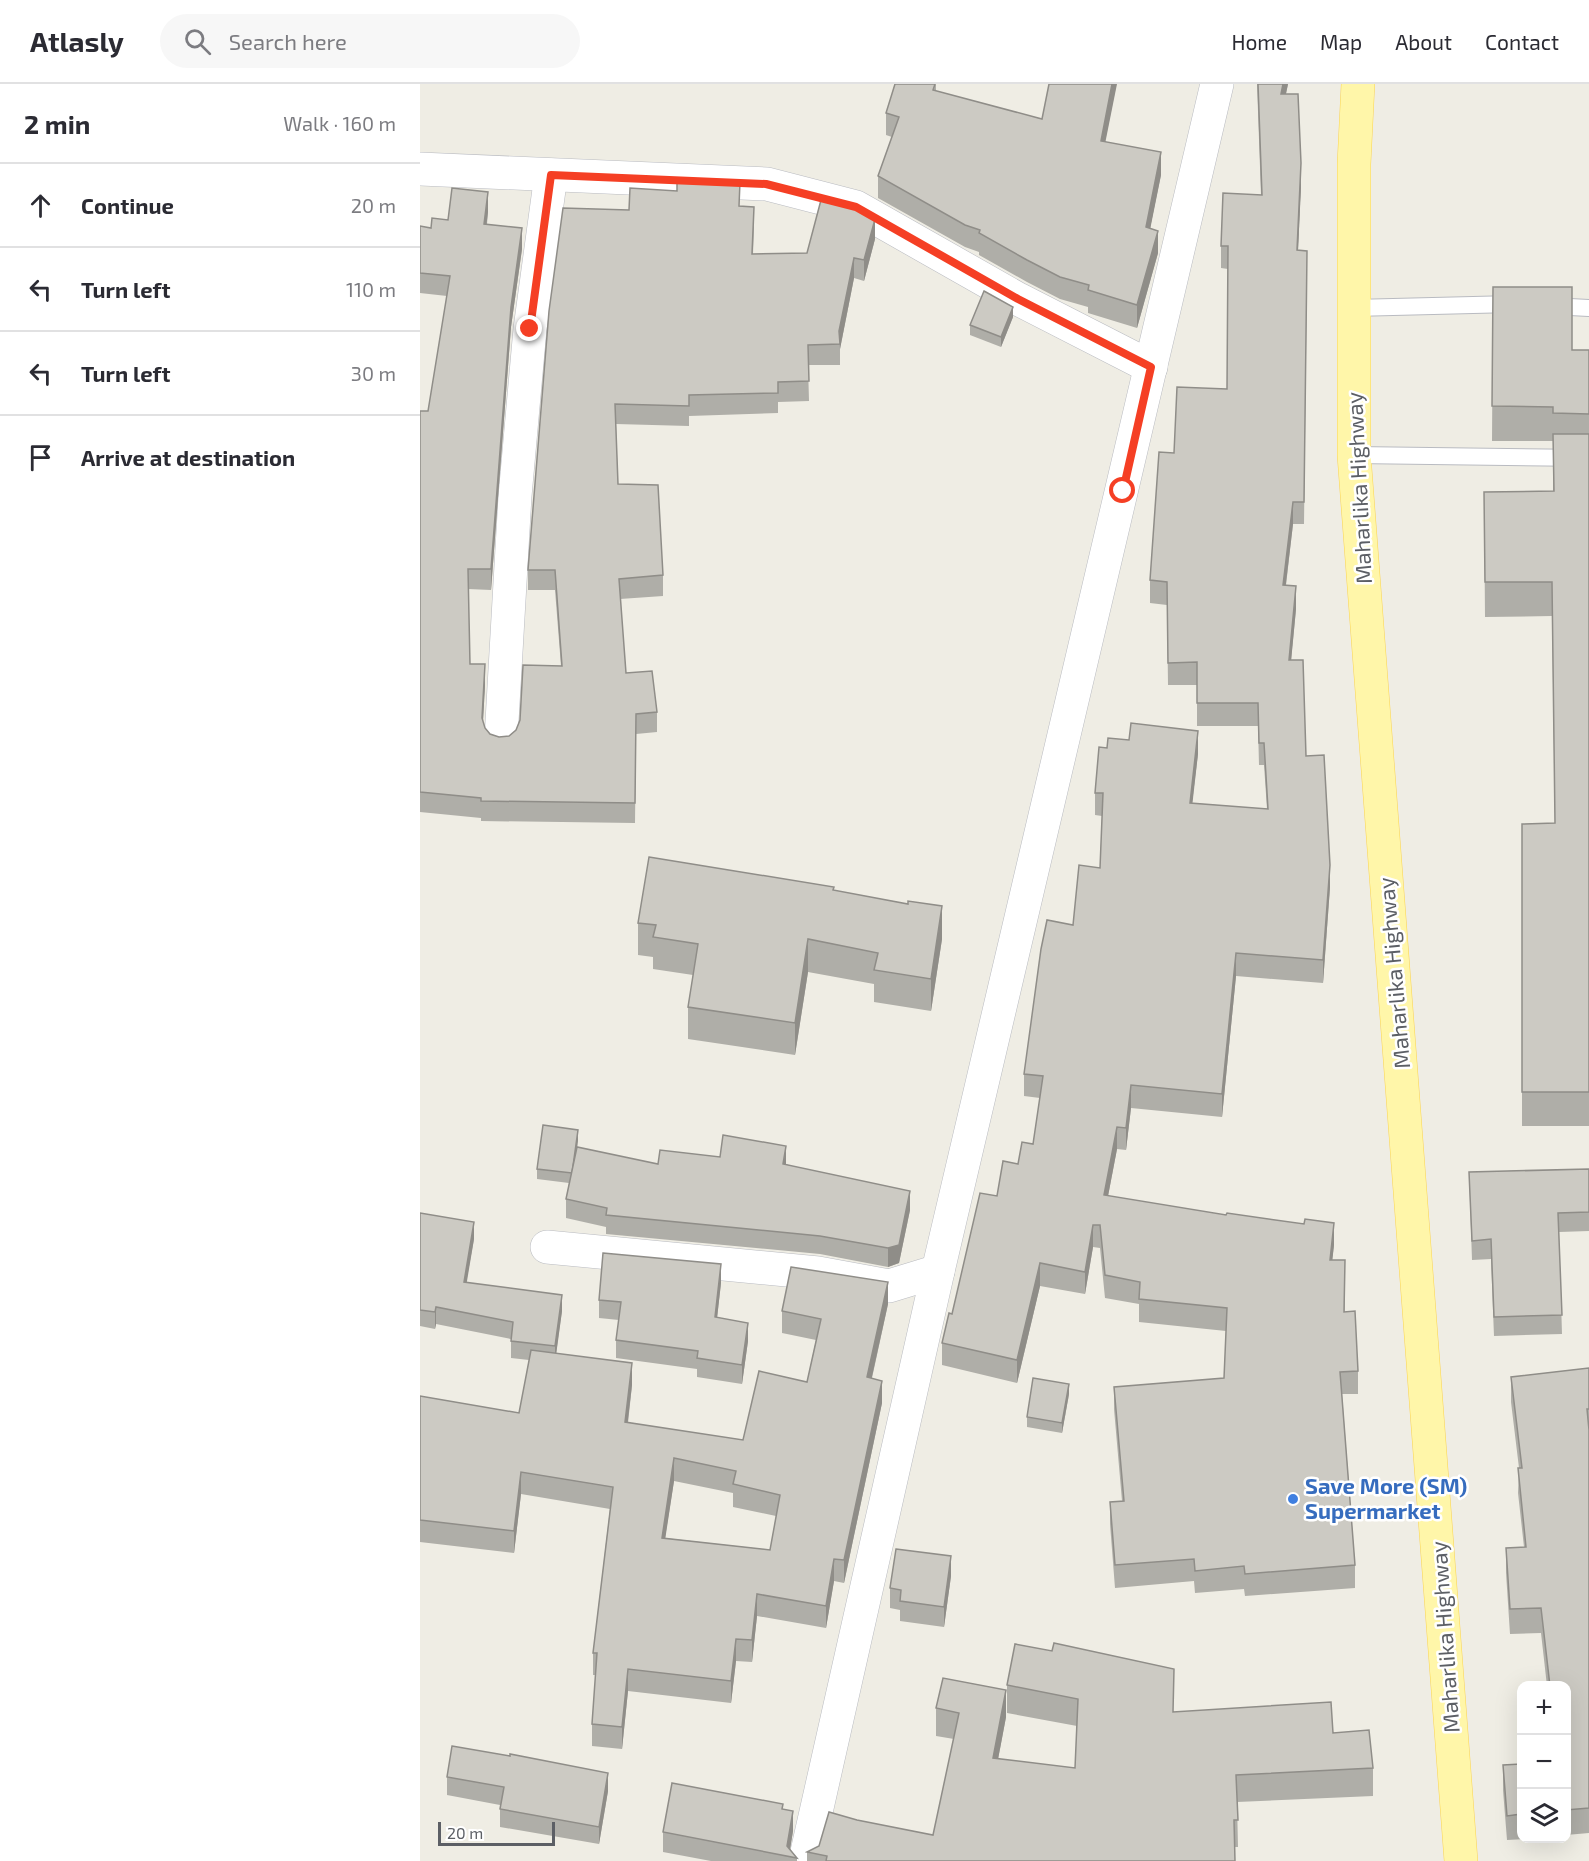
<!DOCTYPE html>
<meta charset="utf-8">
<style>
body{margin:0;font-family:"Exo 2",sans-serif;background:#f7f7f7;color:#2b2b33}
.controls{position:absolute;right:18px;bottom:18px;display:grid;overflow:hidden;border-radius:12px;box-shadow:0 6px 24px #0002}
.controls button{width:54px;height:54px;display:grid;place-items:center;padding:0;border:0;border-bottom:2px solid #e1e1e2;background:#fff;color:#2b2b33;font:30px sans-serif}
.scale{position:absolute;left:18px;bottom:15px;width:117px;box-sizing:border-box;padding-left:6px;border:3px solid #5c5f65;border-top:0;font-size:16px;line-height:21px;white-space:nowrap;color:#5c5f65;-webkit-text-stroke:4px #fff;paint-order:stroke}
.stop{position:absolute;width:18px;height:18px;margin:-14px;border:4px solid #f53f24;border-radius:50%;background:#fff}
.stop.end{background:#f53f24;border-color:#fff;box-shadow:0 2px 6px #0008}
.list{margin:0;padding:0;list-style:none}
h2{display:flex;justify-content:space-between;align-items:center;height:78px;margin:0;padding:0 24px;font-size:26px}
h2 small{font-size:20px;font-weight:400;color:#7c7c81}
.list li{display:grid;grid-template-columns:39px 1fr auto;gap:18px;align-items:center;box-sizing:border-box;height:84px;padding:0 24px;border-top:2px solid #e1e1e2}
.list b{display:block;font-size:22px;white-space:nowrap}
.list em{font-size:20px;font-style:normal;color:#7c7c81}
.icon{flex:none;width:33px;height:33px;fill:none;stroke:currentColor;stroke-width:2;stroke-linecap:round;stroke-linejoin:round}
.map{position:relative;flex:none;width:1169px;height:1777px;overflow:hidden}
header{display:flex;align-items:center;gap:36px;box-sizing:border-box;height:84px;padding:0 30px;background:#fff;border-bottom:2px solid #e1e1e2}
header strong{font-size:28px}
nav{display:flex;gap:33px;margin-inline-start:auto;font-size:21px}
.search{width:420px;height:54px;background:#f7f7f7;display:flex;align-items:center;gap:15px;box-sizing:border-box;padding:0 21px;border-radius:33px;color:#7c7c81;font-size:22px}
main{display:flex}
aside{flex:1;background:#fff}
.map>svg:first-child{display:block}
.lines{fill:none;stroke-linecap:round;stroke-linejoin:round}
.service-casing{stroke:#b9bbc1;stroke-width:18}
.minor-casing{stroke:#b9bbc1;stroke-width:34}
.tertiary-casing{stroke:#b9bbc1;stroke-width:34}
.primary-casing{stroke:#fbd451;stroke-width:34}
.service{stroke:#fff;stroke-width:16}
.minor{stroke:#fff;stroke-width:33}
.tertiary{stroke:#fff;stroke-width:33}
.primary{stroke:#fff6a9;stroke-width:33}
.wall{fill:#afaea8;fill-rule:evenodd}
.shaded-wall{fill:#8f8d88}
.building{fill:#cccac3;stroke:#8f8d88;stroke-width:1.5;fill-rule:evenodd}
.route{stroke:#f53f24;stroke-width:8}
.shop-dot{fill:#3f7fe0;stroke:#fff;stroke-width:2}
.labels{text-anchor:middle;stroke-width:5;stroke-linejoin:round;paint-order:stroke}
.street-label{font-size:22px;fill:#5c5f65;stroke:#fff}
.shop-label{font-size:22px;font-weight:bold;fill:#366cbe;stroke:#fff;text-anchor:start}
</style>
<header>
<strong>Atlasly</strong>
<div class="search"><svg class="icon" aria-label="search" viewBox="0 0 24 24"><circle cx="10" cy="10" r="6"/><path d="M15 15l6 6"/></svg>Search here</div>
<nav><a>Home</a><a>Map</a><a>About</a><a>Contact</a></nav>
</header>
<main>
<aside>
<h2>2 min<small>Walk · 160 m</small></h2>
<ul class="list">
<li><svg class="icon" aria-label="ahead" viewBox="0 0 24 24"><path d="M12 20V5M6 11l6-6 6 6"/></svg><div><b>Continue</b></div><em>20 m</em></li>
<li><svg class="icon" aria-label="left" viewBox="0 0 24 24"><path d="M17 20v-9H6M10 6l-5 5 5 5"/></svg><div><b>Turn left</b></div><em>110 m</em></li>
<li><svg class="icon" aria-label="left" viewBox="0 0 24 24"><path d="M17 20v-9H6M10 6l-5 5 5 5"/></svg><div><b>Turn left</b></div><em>30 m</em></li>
<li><svg class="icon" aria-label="arrive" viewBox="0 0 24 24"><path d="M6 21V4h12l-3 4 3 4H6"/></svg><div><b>Arrive at destination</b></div></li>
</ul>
</aside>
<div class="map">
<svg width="1169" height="1777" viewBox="0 0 1169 1777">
<rect width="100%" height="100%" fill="#efede4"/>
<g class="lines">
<!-- service casing -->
<g class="service-casing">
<g id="service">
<path d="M 1131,222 L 1169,224"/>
<path d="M 933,224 L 1093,220"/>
<path d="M 934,371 L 1169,374"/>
</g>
</g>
<!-- minor casing -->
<g class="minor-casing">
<g id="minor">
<path d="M 0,85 L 347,100 L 436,123 L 598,215 L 731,283"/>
<path d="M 81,655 L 95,412 L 110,245 L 131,91"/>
<path d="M 127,1163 L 398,1189 L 469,1202 L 518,1187"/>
</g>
</g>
<!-- tertiary casing -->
<g class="tertiary-casing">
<path id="tertiary" d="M 385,1777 L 518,1187 L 797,0"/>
</g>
<!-- primary casing -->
<g class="primary-casing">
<path id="primary" d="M 938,0 L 934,80 L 934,371 L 1041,1777"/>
</g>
<!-- service -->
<use href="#service" class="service"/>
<!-- minor -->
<use href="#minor" class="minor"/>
<!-- tertiary -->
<use href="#tertiary" class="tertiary"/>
<!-- primary -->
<use href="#primary" class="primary"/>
</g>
<!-- wall -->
<g class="wall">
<path d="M 516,0 L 516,7 L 622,35 L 685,58 L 741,91 L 730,144 L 738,169 L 717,244 L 668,229 L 668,223 L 640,215 L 607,198 L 559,171 L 559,168 L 545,163 L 458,114 L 458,92 L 472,53 L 466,51 L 466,29 Z"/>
<path d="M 837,0 L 868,0 L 866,10 L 881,102 L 878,166 L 887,189 L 884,440 L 873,440 L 866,501 L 876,525 L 871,576 L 886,672 L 910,803 L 903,899 L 816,892 L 802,1033 L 711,1024 L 706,1066 L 697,1065 L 688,1112 L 914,1161 L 912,1176 L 925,1199 L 924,1228 L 938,1287 L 938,1310 L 922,1310 L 935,1481 L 935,1504 L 825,1512 L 824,1505 L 775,1509 L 774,1497 L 695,1504 L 690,1440 L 690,1418 L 702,1417 L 694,1325 L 694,1303 L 804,1294 L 806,1247 L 719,1238 L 719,1220 L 685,1214 L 680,1164 L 673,1163 L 665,1210 L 620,1202 L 597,1299 L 522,1281 L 522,1259 L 532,1230 L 577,1112 L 613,1060 L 620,1014 L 604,1012 L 604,990 L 653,841 L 680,784 L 682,732 L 675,731 L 675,709 L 687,664 L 778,670 L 772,719 L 847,725 L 844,681 L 839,681 L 838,642 L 777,642 L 777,601 L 748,601 L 747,521 L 730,519 L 730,496 L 754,369 L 807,305 L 808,185 L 801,184 L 801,162 L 841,111 Z"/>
<path d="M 320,122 L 334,143 L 333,170 L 387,169 L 455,155 L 444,197 L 434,194 L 420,265 L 420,281 L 388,281 L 389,317 L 358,318 L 358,329 L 269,332 L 269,342 L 196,340 L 198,400 L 243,491 L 243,512 L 200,515 L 206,589 L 237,628 L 237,648 L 216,650 L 215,739 L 61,737 L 61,734 L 0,728 L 0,327 L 8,327 L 27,212 L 0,209 L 0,142 L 11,144 L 28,136 L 68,128 L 67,140 L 102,165 L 91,243 L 71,506 L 48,505 L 50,580 L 65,601 L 63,638 L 65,644 L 70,650 L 79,653 L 89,652 L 96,646 L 141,582 L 135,506 L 108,506 L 108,486 L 209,126 Z"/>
<path d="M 1073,203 L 1152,266 L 1169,266 L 1169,1042 L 1102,1042 L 1102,740 L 1135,739 L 1132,532 L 1065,533 L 1064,408 L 1133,407 L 1133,357 L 1072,357 Z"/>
<path d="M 593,233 L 581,263 L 550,251 L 550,241 Z"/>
<path d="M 414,806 L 522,855 L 511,927 L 454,918 L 454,900 L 388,888 L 375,971 L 268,955 L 268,923 L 273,891 L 233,885 L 233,873 L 218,871 L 218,839 Z"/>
<path d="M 158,1056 L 157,1065 L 238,1080 L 366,1080 L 490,1126 L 479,1179 L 468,1183 L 400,1170 L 186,1150 L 186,1143 L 146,1134 L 146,1115 L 149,1099 L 117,1095 L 117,1085 Z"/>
<path d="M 1169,1085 L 1169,1147 L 1139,1148 L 1142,1250 L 1074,1252 L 1071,1175 L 1052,1176 L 1049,1088 Z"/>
<path d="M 0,1129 L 54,1155 L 46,1199 L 142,1227 L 136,1269 L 212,1301 L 208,1339 L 323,1356 L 387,1298 L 396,1256 L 362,1249 L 362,1227 L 468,1220 L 452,1294 L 462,1319 L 424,1499 L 414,1497 L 406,1544 L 337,1532 L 332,1578 L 316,1577 L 311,1619 L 208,1607 L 202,1665 L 172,1662 L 172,1640 L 176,1591 L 173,1591 L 173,1569 L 190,1425 L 101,1410 L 94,1469 L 0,1458 L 0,1312 L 99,1329 L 109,1276 L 91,1274 L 91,1255 L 16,1240 L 15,1245 L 0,1242 ZM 254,1397 L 313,1409 L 313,1423 L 356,1432 L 350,1466 L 245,1454 Z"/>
<path d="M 301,1199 L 297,1234 L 328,1257 L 322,1300 L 277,1293 L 277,1285 L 196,1274 L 196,1256 L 199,1236 L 179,1234 L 179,1216 Z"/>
<path d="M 1169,1284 L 1169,1749 L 1146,1751 L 1146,1602 L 1127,1602 L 1121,1549 L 1090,1550 L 1086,1489 L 1086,1464 L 1104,1463 L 1098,1409 L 1099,1384 L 1091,1318 L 1091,1293 Z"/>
<path d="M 649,1310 L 642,1349 L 607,1343 L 607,1333 Z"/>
<path d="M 531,1492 L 524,1543 L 480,1537 L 480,1526 L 470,1524 L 470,1504 Z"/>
<path d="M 587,1601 L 753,1628 L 913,1649 L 953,1684 L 953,1712 L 817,1718 L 818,1763 L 815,1763 L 815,1777 L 387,1777 L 387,1768 L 399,1762 L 437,1736 L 513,1751 L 534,1655 L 516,1652 L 516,1624 L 586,1633 L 578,1675 L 655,1684 L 657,1642 L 587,1629 Z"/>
<path d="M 1100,1623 L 1101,1623 L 1101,1662 L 1100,1648 Z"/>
<path d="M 1101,1680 L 1101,1755 L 1107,1755 L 1087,1756 L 1083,1706 L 1083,1681 Z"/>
<path d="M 27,1693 L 188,1707 L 179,1760 L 80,1743 L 80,1721 L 27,1711 Z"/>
<path d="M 363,1725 L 373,1747 L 370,1765 L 377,1774 L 377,1777 L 291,1777 L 243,1768 L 243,1748 Z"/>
</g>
<!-- shaded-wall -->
<g class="shaded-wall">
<path d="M 692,0 L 697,0 L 681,80 L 681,57 Z"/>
<path d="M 863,0 L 868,0 L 861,32 L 861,10 Z"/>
<path d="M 741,68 L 741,91 L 726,166 L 726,143 Z"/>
<path d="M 881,79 L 881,102 L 877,189 L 877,166 Z"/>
<path d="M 68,108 L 68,128 L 64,160 L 64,140 Z"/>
<path d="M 455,135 L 455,155 L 444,197 L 444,176 Z"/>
<path d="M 102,144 L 102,165 L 91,243 L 71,506 L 71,485 L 91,223 Z"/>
<path d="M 738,147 L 738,169 L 717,244 L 717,221 Z"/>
<path d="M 434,174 L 434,194 L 420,265 L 419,247 Z"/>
<path d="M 593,223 L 593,233 L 581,263 L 581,253 Z"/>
<path d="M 873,418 L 873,440 L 863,524 L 863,501 Z"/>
<path d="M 876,502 L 876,525 L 869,599 L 869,576 Z"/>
<path d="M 65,580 L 65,601 L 62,654 L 62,634 Z"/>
<path d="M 778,647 L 778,670 L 770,741 L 770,719 Z"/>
<path d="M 910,781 L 910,803 L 903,899 L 903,876 Z"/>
<path d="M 522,822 L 522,855 L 511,927 L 511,895 Z"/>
<path d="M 388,855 L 388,888 L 375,971 L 375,939 Z"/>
<path d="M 816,869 L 816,892 L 802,1033 L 802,1010 Z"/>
<path d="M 711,1001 L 711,1024 L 706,1066 L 706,1044 Z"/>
<path d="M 697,1043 L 697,1065 L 684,1133 L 684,1111 Z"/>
<path d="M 158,1046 L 158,1056 L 152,1100 L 152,1089 Z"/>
<path d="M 366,1062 L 366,1080 L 363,1080 Z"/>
<path d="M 490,1107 L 490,1126 L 479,1179 L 468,1183 L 468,1164 Z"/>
<path d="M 54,1138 L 54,1155 L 44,1215 L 44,1198 Z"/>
<path d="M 914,1139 L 914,1161 L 910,1198 L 910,1176 Z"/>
<path d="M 673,1141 L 673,1163 L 665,1210 L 665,1188 Z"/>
<path d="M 925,1176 L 925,1199 L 924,1250 L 924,1228 Z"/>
<path d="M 620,1179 L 620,1202 L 597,1299 L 597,1276 Z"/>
<path d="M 301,1180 L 301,1199 L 295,1252 L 295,1233 Z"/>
<path d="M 468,1198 L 468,1220 L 447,1315 L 447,1293 Z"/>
<path d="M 142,1211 L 142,1227 L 135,1279 L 135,1262 Z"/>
<path d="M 16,1223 L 16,1240 L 15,1245 L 15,1228 Z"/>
<path d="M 328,1239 L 328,1257 L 322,1300 L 322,1281 Z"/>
<path d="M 212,1279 L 212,1301 L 205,1361 L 205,1338 Z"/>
<path d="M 462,1297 L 462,1319 L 424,1499 L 424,1476 Z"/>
<path d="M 649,1300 L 649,1310 L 642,1349 L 642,1339 Z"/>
<path d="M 254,1374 L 254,1397 L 242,1476 L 242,1454 Z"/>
<path d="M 101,1388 L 101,1410 L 94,1469 L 94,1447 Z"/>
<path d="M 531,1472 L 531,1492 L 524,1543 L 524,1523 Z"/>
<path d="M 414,1475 L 414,1497 L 406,1544 L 406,1522 Z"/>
<path d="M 337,1510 L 337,1532 L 332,1578 L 332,1556 Z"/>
<path d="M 316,1555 L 316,1577 L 311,1619 L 311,1597 Z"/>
<path d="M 208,1585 L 208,1607 L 202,1665 L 202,1643 Z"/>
<path d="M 586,1606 L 586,1633 L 573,1702 L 573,1674 Z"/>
<path d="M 188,1689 L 188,1707 L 179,1760 L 179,1743 Z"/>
<path d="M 373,1727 L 373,1747 L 369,1772 L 367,1762 Z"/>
</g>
<!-- building -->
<g class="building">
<path d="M 475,0 L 515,0 L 513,6 L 622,35 L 629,0 L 692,0 L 681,57 L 741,68 L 726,143 L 738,147 L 717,221 L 668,206 L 669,201 L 640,193 L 607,176 L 559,149 L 560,146 L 545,141 L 458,92 L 479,33 L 466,29 Z"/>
<path d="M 838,0 L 863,0 L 861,10 L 878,10 L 881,79 L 877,166 L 887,167 L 884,418 L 873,418 L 863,501 L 876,502 L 869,576 L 883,576 L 886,672 L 904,671 L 910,781 L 903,876 L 816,869 L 802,1010 L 711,1001 L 706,1044 L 697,1043 L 684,1111 L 806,1131 L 807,1129 L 884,1140 L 885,1135 L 914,1139 L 910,1176 L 925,1176 L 924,1228 L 935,1227 L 938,1287 L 920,1288 L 935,1481 L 825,1490 L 824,1482 L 775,1487 L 774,1475 L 695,1481 L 690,1418 L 704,1417 L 694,1303 L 804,1294 L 807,1224 L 719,1215 L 720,1198 L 685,1191 L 680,1141 L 673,1141 L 665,1188 L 620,1179 L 597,1276 L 522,1259 L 529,1229 L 532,1230 L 560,1109 L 577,1112 L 583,1077 L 598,1080 L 602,1058 L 613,1060 L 623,992 L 604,990 L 621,865 L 627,836 L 653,841 L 659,781 L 680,784 L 683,709 L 675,709 L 679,663 L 687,664 L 688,654 L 709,656 L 711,639 L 778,647 L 770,719 L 848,725 L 844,659 L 839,659 L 838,619 L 777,619 L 777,578 L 748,579 L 747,498 L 730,496 L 739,368 L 754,369 L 757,303 L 807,305 L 808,162 L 801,162 L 803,109 L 842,111 Z"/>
<path d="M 257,97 L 320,98 L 319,122 L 334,123 L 332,170 L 387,169 L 401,116 L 437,125 L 455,135 L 444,176 L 434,174 L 419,247 L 420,260 L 388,261 L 389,297 L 358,298 L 358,309 L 269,311 L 269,322 L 195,320 L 198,400 L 238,401 L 243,491 L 199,495 L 206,589 L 232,587 L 237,628 L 216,630 L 215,719 L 61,717 L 61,714 L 0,708 L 0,327 L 8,327 L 30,192 L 0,189 L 0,142 L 11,144 L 12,134 L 28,136 L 32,104 L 68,108 L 64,140 L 102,144 L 91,223 L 71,485 L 48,485 L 50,580 L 65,580 L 62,634 L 65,644 L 70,650 L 79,653 L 89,652 L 96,646 L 100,636 L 103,581 L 142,582 L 135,486 L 108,486 L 129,227 L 143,124 L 209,126 L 210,104 L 257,107 Z"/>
<path d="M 1073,203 L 1152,203 L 1152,266 L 1169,266 L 1169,330 L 1133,329 L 1133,323 L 1072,322 Z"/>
<path d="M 564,207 L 593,223 L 581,253 L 550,241 Z"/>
<path d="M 1133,350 L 1169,350 L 1169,1008 L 1102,1008 L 1102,740 L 1135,739 L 1132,498 L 1065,498 L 1064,408 L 1134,407 Z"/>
<path d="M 229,773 L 414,803 L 413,806 L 488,820 L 488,817 L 522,822 L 511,895 L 454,886 L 458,869 L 388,855 L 375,939 L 268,923 L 278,860 L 233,853 L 236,841 L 218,839 Z"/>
<path d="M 123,1041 L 158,1046 L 152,1089 L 117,1085 Z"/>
<path d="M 303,1051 L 366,1062 L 363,1080 L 490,1107 L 479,1161 L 468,1164 L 400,1152 L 186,1131 L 187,1124 L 146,1115 L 157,1063 L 238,1080 L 240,1066 L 300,1073 Z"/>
<path d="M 1169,1085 L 1169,1128 L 1138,1129 L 1142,1231 L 1074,1233 L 1071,1155 L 1052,1157 L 1049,1088 Z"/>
<path d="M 0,1129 L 54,1138 L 44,1198 L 142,1211 L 135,1262 L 91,1257 L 93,1238 L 16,1223 L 15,1228 L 0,1226 Z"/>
<path d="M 183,1169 L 301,1180 L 295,1233 L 328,1239 L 322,1281 L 277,1274 L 278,1267 L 196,1256 L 201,1218 L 179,1216 Z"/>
<path d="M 371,1183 L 468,1198 L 447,1293 L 462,1297 L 424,1476 L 414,1475 L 406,1522 L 337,1510 L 332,1556 L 316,1555 L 311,1597 L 208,1585 L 202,1643 L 172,1640 L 177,1569 L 173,1569 L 193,1403 L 101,1388 L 94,1447 L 0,1436 L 0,1312 L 99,1329 L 111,1266 L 212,1279 L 205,1338 L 323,1356 L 339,1287 L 387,1298 L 401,1235 L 362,1227 ZM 254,1374 L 316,1387 L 313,1400 L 360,1411 L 350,1466 L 242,1454 Z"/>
<path d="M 1169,1284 L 1169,1325 L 1167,1325 L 1169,1346 L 1169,1724 L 1146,1726 L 1146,1602 L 1130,1602 L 1121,1524 L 1090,1525 L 1086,1464 L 1106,1463 L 1098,1384 L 1102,1384 L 1091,1293 Z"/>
<path d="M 613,1294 L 649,1300 L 642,1339 L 607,1333 Z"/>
<path d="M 476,1465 L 531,1472 L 524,1523 L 480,1517 L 481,1506 L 470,1504 Z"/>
<path d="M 634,1559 L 754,1585 L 753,1628 L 911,1618 L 913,1649 L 949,1646 L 953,1684 L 816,1691 L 818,1736 L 814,1736 L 815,1777 L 406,1777 L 407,1772 L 387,1768 L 399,1762 L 409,1728 L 437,1736 L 513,1751 L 539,1629 L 516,1624 L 523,1594 L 586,1606 L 573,1674 L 655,1684 L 658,1615 L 587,1601 L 595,1560 L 632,1567 Z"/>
<path d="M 32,1662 L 90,1672 L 90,1670 L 188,1689 L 179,1743 L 80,1725 L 84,1703 L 27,1693 Z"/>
<path d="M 1101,1680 L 1101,1730 L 1087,1732 L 1083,1681 Z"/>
<path d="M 252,1699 L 363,1720 L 362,1725 L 373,1727 L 367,1762 L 377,1774 L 243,1748 Z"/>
</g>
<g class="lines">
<!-- route -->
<path class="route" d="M 110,245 L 131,91 L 346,100 L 436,123 L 598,215 L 731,283 L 703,407"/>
</g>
<!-- markers -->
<circle class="shop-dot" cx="873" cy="1415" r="6"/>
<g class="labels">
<!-- street labels -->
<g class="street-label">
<text transform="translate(939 404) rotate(-93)" y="8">Maharlika Highway</text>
<text transform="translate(974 889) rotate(-95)" y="8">Maharlika Highway</text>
<text transform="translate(1025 1553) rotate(-94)" y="8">Maharlika Highway</text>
</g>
<!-- shop labels -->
<g class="shop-label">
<text x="885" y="1410">Save More (SM)<tspan x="885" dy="25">Supermarket</tspan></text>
</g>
</g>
</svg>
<div class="controls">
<button>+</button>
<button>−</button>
<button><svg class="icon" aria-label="layers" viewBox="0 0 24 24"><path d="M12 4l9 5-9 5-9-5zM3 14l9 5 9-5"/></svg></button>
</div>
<div class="scale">20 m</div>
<div class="stop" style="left:703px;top:407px"></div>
<div class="stop end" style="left:110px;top:245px"></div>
</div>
</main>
